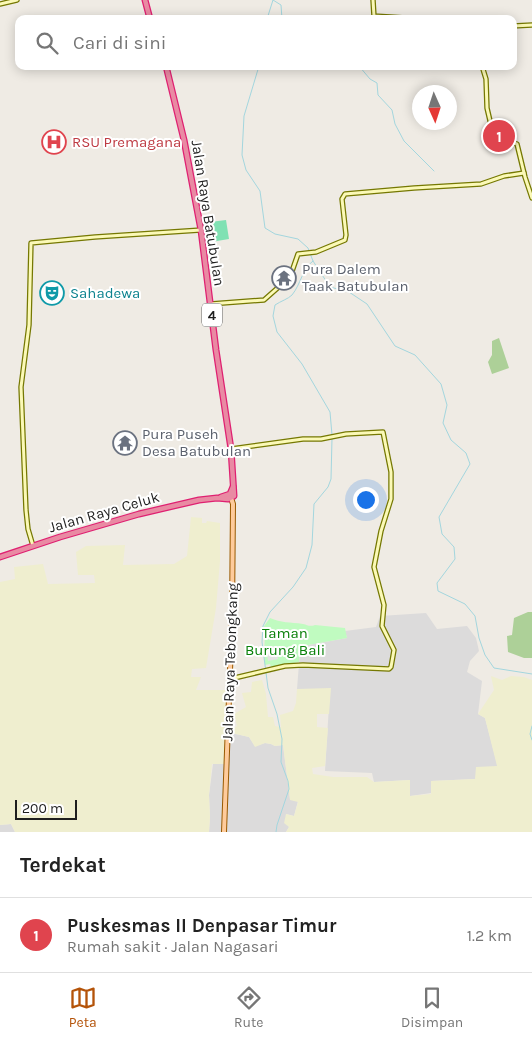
<!DOCTYPE html>
<html lang="id">
<meta charset="utf-8">
<style>
body{margin:0;font-family:Karla,sans-serif;background:#f6f6f6;color:#222}
.compass{position:absolute;left:412px;top:85px;width:45px;height:45px;border-radius:50%;background:#fff;box-shadow:0 2px 12px #0003;rotate:177deg}
.scale{position:absolute;left:15px;bottom:12px;width:62px;box-sizing:border-box;padding-left:5px;border:2px solid #1e1e1e;border-top:0;font-size:14px;line-height:18px;white-space:nowrap;color:#1e1e1e;-webkit-text-stroke:4px #fff;paint-order:stroke}
.you{position:absolute;left:365px;top:499px;width:18px;height:18px;margin:-12px;border:4px solid #fff;border-radius:50%;background:#1a73e8;box-shadow:0 0 0 8px #1a73e833}
.badge{display:grid;place-items:center;width:32px;height:32px;border-radius:50%;background:#b45309;color:#fff;font-size:16px;font-weight:700}
.pin{position:absolute;translate:-50% -50%;border:2px solid #fff;box-shadow:0 1px 5px #0006}
.list{margin:0;padding:0;list-style:none}
h2{display:flex;justify-content:space-between;align-items:center;height:65px;margin:0;padding:0 20px;font-size:21px}
h2 small{font-size:16px;font-weight:400;color:#767676}
.list li{display:grid;grid-template-columns:32px 1fr auto;gap:15px;align-items:center;box-sizing:border-box;height:75px;padding:0 20px;border-top:1px solid #e0e0e0}
.list b{display:block;font-size:19px;white-space:nowrap}
.list p{margin:0;font-size:16px;white-space:nowrap;color:#767676}
.list em{font-size:16px;font-style:normal;color:#767676}
.icon{flex:none;width:28px;height:28px;fill:none;stroke:currentColor;stroke-width:2;stroke-linecap:round;stroke-linejoin:round}
.map{position:relative;flex:none;width:532px;height:832px;overflow:hidden}
.search{position:absolute;background:#fff;box-shadow:0 2px 12px #0003;left:15px;right:15px;top:15px;height:55px;display:flex;align-items:center;gap:12px;box-sizing:border-box;padding:0 18px;border-radius:10px;color:#767676;font-size:19px}
.sheet{height:140px;background:#fff}
nav{display:flex;justify-content:space-around;align-items:center;box-sizing:border-box;height:70px;border-top:1px solid #e0e0e0;background:#fff;font-size:14px;color:#767676}
nav a{display:grid;justify-items:center;gap:2px}
nav .on{color:#b45309}
.map>svg:first-child{display:block}
.residential{fill:#dcdbdb}
.farmland{fill:#efeecf}
.forest{fill:#add098}
.park{fill:#c0fbc0}
.pitch{fill:#80e1b3}
.parking{fill:#e2e2e2}
.lines{fill:none;stroke-linecap:round;stroke-linejoin:round}
.stream{stroke:#a3d6de;stroke-width:1}
.secondary-casing{stroke:#757802;stroke-width:5.5}
.primary-casing{stroke:#995900;stroke-width:6}
.highway-casing{stroke:#df2071;stroke-width:7}
.secondary{stroke:#fbf9b7;stroke-width:3}
.primary{stroke:#fecb9b;stroke-width:4}
.highway{stroke:#e98aa3;stroke-width:4.5}
.labels{text-anchor:middle;stroke-width:4;stroke-linejoin:round;paint-order:stroke}
.shield{fill:#fff;stroke:#626262;stroke-width:1}
.shield-label{font-size:14px;font-weight:bold;fill:#1e1e1e}
.health-label{font-size:15px;fill:#be3a42;stroke:#fff;text-anchor:start}
.street-label{font-size:15px;fill:#1e1e1e;stroke:#fff}
.worship-label{font-size:15px;fill:#5b616d;stroke:#fff;text-anchor:start}
.culture-label{font-size:15px;fill:#0d838f;stroke:#fff;text-anchor:start}
.park-label{font-size:15px;fill:#098009;stroke:#fff}
</style>
<div class="map">
<svg width="532" height="832" viewBox="0 0 532 832">
<rect width="100%" height="100%" fill="#efebe4"/>
<!-- residential -->
<g class="residential">
<path d="M 426,613 L 437,629 L 467,626 L 476,638 L 479,651 L 470,661 L 467,672 L 482,681 L 478,714 L 485,718 L 498,767 L 475,779 L 431,781 L 431,793 L 410,796 L 410,780 L 374,782 L 372,773 L 325,771 L 330,689 L 297,689 L 300,651 L 308,645 L 347,638 L 345,631 L 376,627 L 380,616 Z"/>
<path d="M 227,732 L 249,737 L 255,746 L 265,743 L 271,744 L 275,746 L 283,745 L 290,799 L 298,801 L 294,816 L 286,814 L 289,827 L 286,832 L 209,832 L 210,817 L 209,795 L 213,764 Z"/>
<path d="M 11,824 L 15,832 L 0,832 L 0,825 Z"/>
</g>
<!-- farmland -->
<path class="farmland" d="M 191,517 L 202,518 L 202,523 L 206,523 L 207,521 L 220,523 L 220,561 L 216,608 L 206,668 L 192,669 L 191,677 L 201,677 L 196,690 L 228,690 L 227,732 L 237,726 L 234,714 L 246,707 L 242,693 L 251,692 L 252,682 L 262,680 L 266,694 L 268,717 L 273,717 L 275,726 L 281,727 L 280,715 L 293,711 L 296,703 L 297,689 L 331,688 L 329,714 L 317,714 L 317,727 L 328,728 L 325,766 L 312,768 L 313,774 L 333,777 L 367,777 L 374,782 L 410,780 L 410,796 L 431,794 L 431,781 L 475,779 L 476,767 L 497,766 L 485,718 L 478,714 L 494,690 L 491,676 L 502,680 L 511,676 L 524,677 L 532,680 L 532,832 L 286,832 L 289,827 L 284,823 L 286,814 L 294,816 L 298,802 L 290,800 L 283,745 L 275,746 L 271,744 L 265,743 L 255,747 L 249,737 L 227,732 L 225,764 L 212,764 L 209,795 L 210,817 L 209,832 L 15,832 L 11,824 L 0,825 L 0,582 L 15,579 L 14,567 L 43,564 L 48,584 L 95,583 L 94,575 L 78,575 L 76,552 L 86,546 L 125,545 L 123,565 L 174,564 L 187,556 Z"/>
<!-- forest -->
<g class="forest">
<path d="M 499,338 L 509,368 L 492,374 L 488,362 L 492,355 L 492,341 Z"/>
<path d="M 528,612 L 532,612 L 532,658 L 524,658 L 508,652 L 507,636 L 512,635 L 514,618 Z"/>
</g>
<!-- park -->
<path class="park" d="M 270,618 C 281,623 290,622 303,624 C 308,625 309,627 315,625 L 345,628 L 347,638 L 308,645 L 300,651 L 299,662 L 271,667 L 270,664 L 265,665 C 263,651 266,639 264,626 Z"/>
<!-- pitch -->
<path class="pitch" d="M 226,220 L 229,239 L 205,243 L 202,223 Z"/>
<!-- parking -->
<path class="parking" d="M 276,646 L 278,659 L 268,661 L 266,648 Z"/>
<g class="lines">
<!-- stream -->
<g class="stream">
<path d="M 273,0 L 281,5 L 282,19"/>
<path d="M 267,19 L 273,0"/>
<path d="M 259,66 L 244,116 L 242,155 L 246,170 L 260,191 L 265,228 L 275,234 L 298,239 L 308,248 L 313,261 L 330,287 L 349,292 L 367,304 L 395,346 L 415,355 L 441,384 L 447,405 L 443,423 L 451,440 L 466,453 L 470,464 L 439,517 L 442,534 L 454,547 L 455,559 L 437,583 L 438,591 L 465,604 L 475,616 L 479,638 L 485,655 L 494,668 L 532,674"/>
<path d="M 359,66 L 370,79 L 377,83 L 378,95 L 392,110 L 395,124 L 404,141 L 434,171"/>
<path d="M 313,261 C 302,269 301,284 292,295 C 288,299 281,301 275,305 L 273,316 L 277,332 L 302,364 L 330,412 L 332,435"/>
<path d="M 532,726 L 530,734 L 532,740"/>
<path d="M 276,832 L 277,825 L 289,789 L 288,781 L 281,762 L 282,739 L 277,714 L 268,688 L 262,642 L 263,626 L 270,612 L 293,587 L 306,568 L 312,545 L 314,504 L 328,487 L 331,479 L 332,439"/>
</g>
<!-- secondary casing -->
<g class="secondary-casing">
<g id="secondary">
<path d="M 373,0 L 374,16 L 422,19"/>
<path d="M 0,4 L 17,0"/>
<path d="M 513,26 L 532,25"/>
<path d="M 482,66 L 486,79 L 487,108 L 495,142 L 497,144 L 514,143 L 517,144 L 525,177 L 532,198"/>
<path d="M 210,304 L 264,300 L 290,277 L 298,254 L 316,252 L 345,240 L 346,235 L 342,199 L 345,194 L 414,188 L 481,184 L 504,176 L 524,173"/>
<path d="M 33,546 L 28,529 L 26,510 L 21,387 L 29,325 L 31,243 L 95,237 L 201,230"/>
<path d="M 230,679 L 285,666 L 303,665 L 389,669 L 391,667 L 394,650 L 382,626 L 384,605 L 374,567 L 381,531 L 391,499 L 391,472 L 383,432 L 346,434 L 321,439 L 303,439 L 231,449"/>
</g>
</g>
<!-- primary casing -->
<g class="primary-casing">
<path id="primary" d="M 224,832 L 232,617 L 233,504 L 230,495"/>
</g>
<!-- highway casing -->
<g class="highway-casing">
<g id="highway">
<path d="M 145,0 L 150,19"/>
<path d="M 221,497 L 230,494 L 233,487"/>
<path d="M 0,557 L 60,537 L 139,514 L 199,500 L 217,498 L 228,499 L 234,496 L 231,449 L 216,350 L 201,230 L 184,140 L 166,66"/>
</g>
</g>
<!-- secondary -->
<use href="#secondary" class="secondary"/>
<!-- primary -->
<use href="#primary" class="primary"/>
<!-- highway -->
<use href="#highway" class="highway"/>
</g>
<!-- icons -->
<defs>
<g id="hospital-ring" transform="scale(1.25)"><circle r="9.5" fill="#fff" stroke="#e0444e" stroke-width="1.5"/><path d="M-5-5h3v3.5h4V-5h3V5h-3V1.5h-4V5h-3Z" fill="#e0444e"/></g>
<g id="temple-ring" transform="scale(1.25)"><circle r="9.5" fill="#fff" stroke="#6b7280" stroke-width="1.5"/><path d="M0-6L5-2H3V0L6.5 2.5H4V6H1.5V3h-3V6H-4V2.5H-6.5L-3 0V-2H-5Z" fill="#6b7280"/></g>
<g id="theatre-ring" transform="scale(1.25)"><circle r="9.5" fill="#fff" stroke="#0f9aa8" stroke-width="1.5"/><path d="M-5-5.5Q0-4 5-5.5V0Q5 5 0 6Q-5 5-5 0ZM-3.3-2.5H-1v1.5H-3.3ZM1-2.5H3.3v1.5H1ZM-2.8 1Q0 5.5 2.8 1Z" fill="#0f9aa8"/></g>
</defs>
<g fill-rule="evenodd">
<use href="#hospital-ring" x="54" y="142"/>
<use href="#temple-ring" x="284" y="278"/>
<use href="#theatre-ring" x="52" y="293"/>
<use href="#temple-ring" x="125" y="443"/>
</g>
<g class="labels">
<!-- shield labels -->
<rect class="shield" x="202" y="303.5" width="20" height="23" rx="4"/>
<g class="shield-label">
<text x="212" y="320">4</text>
</g>
<!-- health labels -->
<g class="health-label">
<text x="72" y="147">RSU Premagana</text>
</g>
<!-- street labels -->
<g class="street-label">
<text transform="translate(208 213) rotate(81)" y="5">Jalan Raya Batubulan</text>
<text transform="translate(104 512) rotate(-16)" y="5">Jalan Raya Celuk</text>
<text transform="translate(230 662) rotate(-88)" y="5">Jalan Raya Tebongkang</text>
</g>
<!-- worship labels -->
<g class="worship-label">
<text x="302" y="274">Pura Dalem<tspan x="302" dy="17">Taak Batubulan</tspan></text>
<text x="142" y="439">Pura Puseh<tspan x="142" dy="17">Desa Batubulan</tspan></text>
</g>
<!-- culture labels -->
<g class="culture-label">
<text x="70" y="298">Sahadewa</text>
</g>
<!-- park labels -->
<g class="park-label">
<text x="285" y="638">Taman<tspan x="285" dy="17">Burung Bali</tspan></text>
</g>
</g>
</svg>
<svg class="compass" viewBox="-18 -18 36 36"><path d="M0-13l5 13h-10z" fill="#e53935"/><path d="M0 13l5-13h-10z" fill="#767676"/></svg>
<div class="scale">200 m</div>
<div class="you"></div>
<div class="pin badge" style="left:499px;top:136px;background:#e0444e">1</div>
<div class="search"><svg class="icon" aria-label="search" viewBox="0 0 24 24"><circle cx="10" cy="10" r="6"/><path d="M15 15l6 6"/></svg>Cari di sini</div>
</div>
<section class="sheet">
<h2>Terdekat<small></small></h2>
<ul class="list">
<li><span class="badge" style="background:#e0444e">1</span><div><b>Puskesmas II Denpasar Timur</b><p>Rumah sakit · Jalan Nagasari</p></div><em>1.2 km</em></li>
</ul>
</section>
<nav>
<a class="on"><svg class="icon" aria-label="map" viewBox="0 0 24 24"><path d="M3 6l6-2 6 2 6-2v14l-6 2-6-2-6 2zM9 4v14M15 6v14"/></svg>Peta</a>
<a><svg class="icon" aria-label="directions" viewBox="0 0 24 24"><path d="M12 3l9 9-9 9-9-9zM9 14v-3h6M13 9l2 2-2 2"/></svg>Rute</a>
<a><svg class="icon" aria-label="saved" viewBox="0 0 24 24"><path d="M7 4h10v16l-5-4-5 4z"/></svg>Disimpan</a>
</nav>
